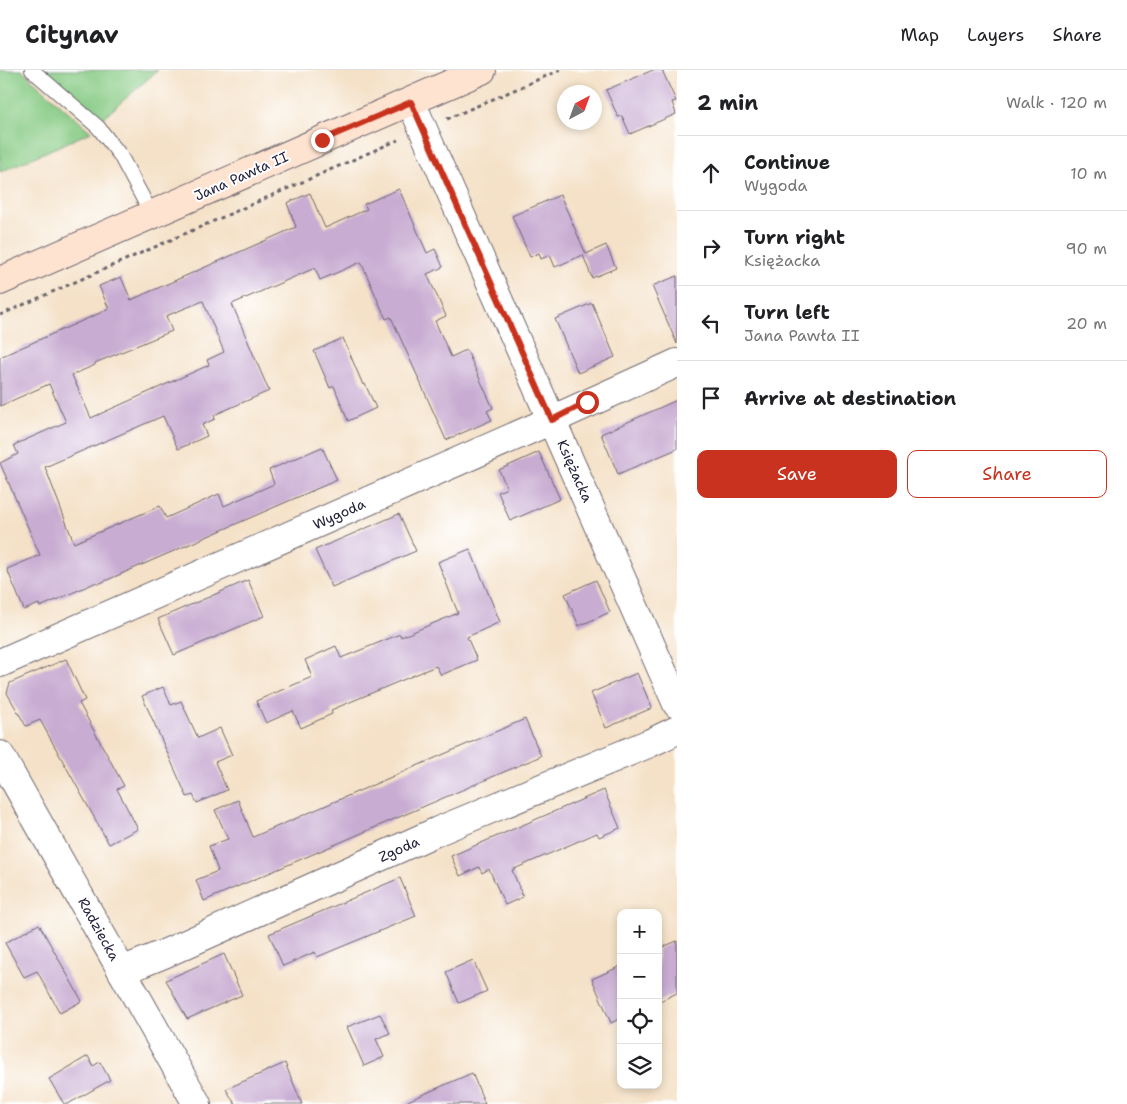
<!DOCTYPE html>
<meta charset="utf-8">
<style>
body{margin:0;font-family:"Shantell Sans",sans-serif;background:#f2f2f2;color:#202124}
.controls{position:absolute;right:15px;bottom:15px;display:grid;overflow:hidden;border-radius:10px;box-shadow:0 2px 8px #0003}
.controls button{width:45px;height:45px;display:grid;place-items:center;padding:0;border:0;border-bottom:1px solid #e0e0e0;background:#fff;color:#202124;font:25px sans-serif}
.compass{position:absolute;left:557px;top:15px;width:45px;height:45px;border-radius:50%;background:#fff;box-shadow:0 2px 8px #0003;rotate:41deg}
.stop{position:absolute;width:15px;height:15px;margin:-11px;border:4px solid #c8321e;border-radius:50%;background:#fff}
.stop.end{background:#c8321e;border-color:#fff;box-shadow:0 1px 5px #0008}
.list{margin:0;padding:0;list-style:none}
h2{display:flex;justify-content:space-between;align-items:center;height:65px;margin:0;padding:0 20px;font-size:21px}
h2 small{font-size:16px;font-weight:400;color:#757577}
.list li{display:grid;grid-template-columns:32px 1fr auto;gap:15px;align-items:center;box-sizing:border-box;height:75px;padding:0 20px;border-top:1px solid #e0e0e0}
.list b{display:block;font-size:19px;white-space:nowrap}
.list p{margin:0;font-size:16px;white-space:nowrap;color:#757577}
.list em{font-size:16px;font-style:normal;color:#757577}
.actions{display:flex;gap:10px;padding:15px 20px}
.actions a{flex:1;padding:11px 0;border:1px solid #c8321e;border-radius:10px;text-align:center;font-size:18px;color:#c8321e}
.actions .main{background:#c8321e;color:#fff}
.icon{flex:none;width:28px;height:28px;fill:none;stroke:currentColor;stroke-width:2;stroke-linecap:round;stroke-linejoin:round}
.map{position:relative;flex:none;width:677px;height:1034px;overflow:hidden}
header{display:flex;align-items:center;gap:30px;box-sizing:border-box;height:70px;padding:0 25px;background:#fff;border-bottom:1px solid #e0e0e0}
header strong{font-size:24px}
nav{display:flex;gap:28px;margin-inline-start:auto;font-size:18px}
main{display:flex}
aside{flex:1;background:#fff}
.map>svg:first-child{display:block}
.green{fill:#87cb84;stroke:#547660}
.building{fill:#c8acd2;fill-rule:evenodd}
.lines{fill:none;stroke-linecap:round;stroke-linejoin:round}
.lane-casing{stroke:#6c656c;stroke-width:16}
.street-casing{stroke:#6c656c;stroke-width:30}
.secondary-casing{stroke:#6c656c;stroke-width:30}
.path{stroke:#6c656c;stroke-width:3;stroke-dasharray:4 4;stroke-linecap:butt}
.lane{stroke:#fff;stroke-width:14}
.street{stroke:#fff;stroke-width:28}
.secondary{stroke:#fee3d1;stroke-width:28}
.route{stroke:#c8321e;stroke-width:6}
.labels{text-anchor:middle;stroke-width:4;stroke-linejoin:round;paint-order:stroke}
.street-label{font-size:14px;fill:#22223b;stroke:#fff}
</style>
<header>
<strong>Citynav</strong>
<nav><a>Map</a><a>Layers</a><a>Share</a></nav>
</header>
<main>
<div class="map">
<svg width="677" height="1034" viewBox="0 0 677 1034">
<rect width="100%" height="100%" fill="#fff"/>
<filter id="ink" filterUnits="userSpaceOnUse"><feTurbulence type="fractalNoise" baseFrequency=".02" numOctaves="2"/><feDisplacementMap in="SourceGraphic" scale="10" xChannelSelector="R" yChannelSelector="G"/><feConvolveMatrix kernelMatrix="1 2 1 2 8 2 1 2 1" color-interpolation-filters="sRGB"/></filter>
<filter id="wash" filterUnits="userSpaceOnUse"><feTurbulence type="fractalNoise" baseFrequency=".0096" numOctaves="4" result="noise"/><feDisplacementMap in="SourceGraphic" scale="20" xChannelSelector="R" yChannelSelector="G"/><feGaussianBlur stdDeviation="1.12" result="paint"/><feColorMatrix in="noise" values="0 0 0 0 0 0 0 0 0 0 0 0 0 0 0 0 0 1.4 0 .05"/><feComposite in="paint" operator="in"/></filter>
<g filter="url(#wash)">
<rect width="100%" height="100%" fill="#f4e1c7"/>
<!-- green -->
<g class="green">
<path d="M 0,0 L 21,0 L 91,62 L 0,102 Z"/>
<path d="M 45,0 L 158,0 L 101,50 Z"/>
</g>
<g id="blocks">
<!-- building -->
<g class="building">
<path d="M 653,0 L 662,0 L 676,31 L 672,32 L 676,44 L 630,64 L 622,46 L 618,47 L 606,20 Z"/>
<path d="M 399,119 L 427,183 L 435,179 L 443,197 L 427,204 L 446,246 L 435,251 L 451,287 L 466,280 L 468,283 L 493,338 L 487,341 L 492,350 L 446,370 L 391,247 L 386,249 L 361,192 L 320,210 L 315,198 L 232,234 L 269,321 L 214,345 L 215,349 L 202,355 L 207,366 L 178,379 L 163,346 L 45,397 L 74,473 L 160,436 L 166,448 L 219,424 L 224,436 L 274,414 L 269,400 L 322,377 L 337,410 L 98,514 L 97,512 L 40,537 L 39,534 L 24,540 L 7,499 L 40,485 L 0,393 L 18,384 L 14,375 L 66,352 L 49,314 L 0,336 L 0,287 L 109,239 L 99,216 L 121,207 L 131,230 L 296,157 L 287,133 L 310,123 L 325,158 L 367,139 L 364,134 ZM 203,231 L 224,282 L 207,290 L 209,295 L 91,348 L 72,305 L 95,295 L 95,293 L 172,261 L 166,246 Z"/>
<path d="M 560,125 L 586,184 L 606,175 L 616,198 L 592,208 L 583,185 L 555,197 L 550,185 L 541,189 L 539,183 L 530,187 L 512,146 Z"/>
<path d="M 677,206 L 677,274 L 652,216 Z"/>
<path d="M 592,233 L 615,287 L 578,303 L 555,249 Z"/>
<path d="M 343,268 L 363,315 L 365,314 L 376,338 L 348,351 L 334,316 L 330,318 L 314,281 Z"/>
<path d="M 677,330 L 677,379 L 618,404 L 601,364 Z"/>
<path d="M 539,382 L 560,429 L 510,451 L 498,422 L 507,418 L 499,400 Z"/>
<path d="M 399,444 L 416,481 L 332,517 L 315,480 Z"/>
<path d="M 470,479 L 500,552 L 467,567 L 477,590 L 441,605 L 436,596 L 331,640 L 332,644 L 301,658 L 293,641 L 266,653 L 256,631 L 312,607 L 305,590 L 336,576 L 341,588 L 400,564 L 401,567 L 458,543 L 438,492 Z"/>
<path d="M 248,510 L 264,546 L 174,585 L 158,549 Z"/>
<path d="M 596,510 L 610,542 L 579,556 L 565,524 Z"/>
<path d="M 66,589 L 85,630 L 79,633 L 124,716 L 117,719 L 138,759 L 109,774 L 40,650 L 26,656 L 7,623 L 10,613 Z"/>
<path d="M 637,603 L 652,638 L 606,658 L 591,623 Z"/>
<path d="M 163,617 L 171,635 L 181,631 L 198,668 L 220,658 L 232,685 L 215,692 L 227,720 L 197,733 L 193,725 L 187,727 L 142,626 Z"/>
<path d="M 525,649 L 541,686 L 204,831 L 196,810 L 218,801 L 209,776 L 228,769 L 215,740 L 238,730 L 253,767 Z"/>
<path d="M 604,720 L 620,758 L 599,767 L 597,763 L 512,800 L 523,827 L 505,835 L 489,799 L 482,803 L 479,797 L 460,806 L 451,786 Z"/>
<path d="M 400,808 L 416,846 L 317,887 L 315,882 L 283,896 L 269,864 Z"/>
<path d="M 39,854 L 82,931 L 60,943 L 37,901 L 24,907 L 5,873 Z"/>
<path d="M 677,871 L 677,923 L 658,932 L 658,879 Z"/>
<path d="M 224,884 L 242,925 L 187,949 L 166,910 Z"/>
<path d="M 473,890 L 487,921 L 459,933 L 446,902 Z"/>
<path d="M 621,896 L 621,948 L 611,953 L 592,909 Z"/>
<path d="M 380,944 L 390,963 L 376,969 L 384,987 L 364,996 L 347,957 Z"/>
<path d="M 88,986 L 93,996 L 100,992 L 110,1010 L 68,1034 L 64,1034 L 49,1009 Z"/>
<path d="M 285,993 L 302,1034 L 235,1034 L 226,1019 Z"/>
<path d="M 472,1003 L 485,1034 L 401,1034 Z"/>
</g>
</g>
</g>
<g filter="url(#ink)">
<use href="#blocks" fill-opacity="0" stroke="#6c656c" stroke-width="1"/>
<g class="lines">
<!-- lane casing -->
<g class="lane-casing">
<path id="lane" d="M 32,0 L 98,57 L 120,85 L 152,145"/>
</g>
<!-- street casing -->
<g class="street-casing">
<g id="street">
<path d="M 411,32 L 677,634"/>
<path d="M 0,593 L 536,357 L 677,293"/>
<path d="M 0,685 L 197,1034"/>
<path d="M 122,901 L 166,883 L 438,761 L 650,673 L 677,660"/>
</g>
</g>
<!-- secondary casing -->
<g class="secondary-casing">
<path id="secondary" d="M 0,211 L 482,0"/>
</g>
<!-- path -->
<g class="path">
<path d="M 447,49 L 560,0"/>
<path d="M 0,245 L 398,70"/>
</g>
<!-- lane -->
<use href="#lane" class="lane"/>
<!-- street -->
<use href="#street" class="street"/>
<!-- secondary -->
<use href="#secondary" class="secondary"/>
</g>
</g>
<g class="lines" filter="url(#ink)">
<!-- route -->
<path class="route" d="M 322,70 L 411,32 L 552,350 L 587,332"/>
</g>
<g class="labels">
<!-- street labels -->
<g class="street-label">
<text transform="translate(241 106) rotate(-24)" y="5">Jana Pawła II</text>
<text transform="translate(575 401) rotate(66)" y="5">Księżacka</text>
<text transform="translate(339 444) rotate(-24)" y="5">Wygoda</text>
<text transform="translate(399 779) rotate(-24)" y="5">Zgoda</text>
<text transform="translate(99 859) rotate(61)" y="5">Radziecka</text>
</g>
</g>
</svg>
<div class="controls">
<button>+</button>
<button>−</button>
<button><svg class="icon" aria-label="locate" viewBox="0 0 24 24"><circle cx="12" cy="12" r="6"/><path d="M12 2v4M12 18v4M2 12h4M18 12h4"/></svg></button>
<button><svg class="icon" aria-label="layers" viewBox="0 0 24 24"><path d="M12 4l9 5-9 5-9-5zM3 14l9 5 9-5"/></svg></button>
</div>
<svg class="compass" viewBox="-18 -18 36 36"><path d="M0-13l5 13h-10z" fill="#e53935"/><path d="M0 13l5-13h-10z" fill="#757577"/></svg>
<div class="stop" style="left:587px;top:332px"></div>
<div class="stop end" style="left:322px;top:70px"></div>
</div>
<aside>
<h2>2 min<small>Walk · 120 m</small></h2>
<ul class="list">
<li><svg class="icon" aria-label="ahead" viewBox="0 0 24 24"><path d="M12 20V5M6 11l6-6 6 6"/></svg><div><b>Continue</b><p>Wygoda</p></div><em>10 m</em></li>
<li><svg class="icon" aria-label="right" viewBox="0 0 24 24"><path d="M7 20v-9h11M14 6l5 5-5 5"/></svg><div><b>Turn right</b><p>Księżacka</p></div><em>90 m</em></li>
<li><svg class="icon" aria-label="left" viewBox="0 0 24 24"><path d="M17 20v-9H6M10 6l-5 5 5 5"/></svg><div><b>Turn left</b><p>Jana Pawła II</p></div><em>20 m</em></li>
<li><svg class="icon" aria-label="arrive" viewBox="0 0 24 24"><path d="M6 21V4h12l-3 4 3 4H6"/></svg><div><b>Arrive at destination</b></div></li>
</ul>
<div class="actions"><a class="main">Save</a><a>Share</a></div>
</aside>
</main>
